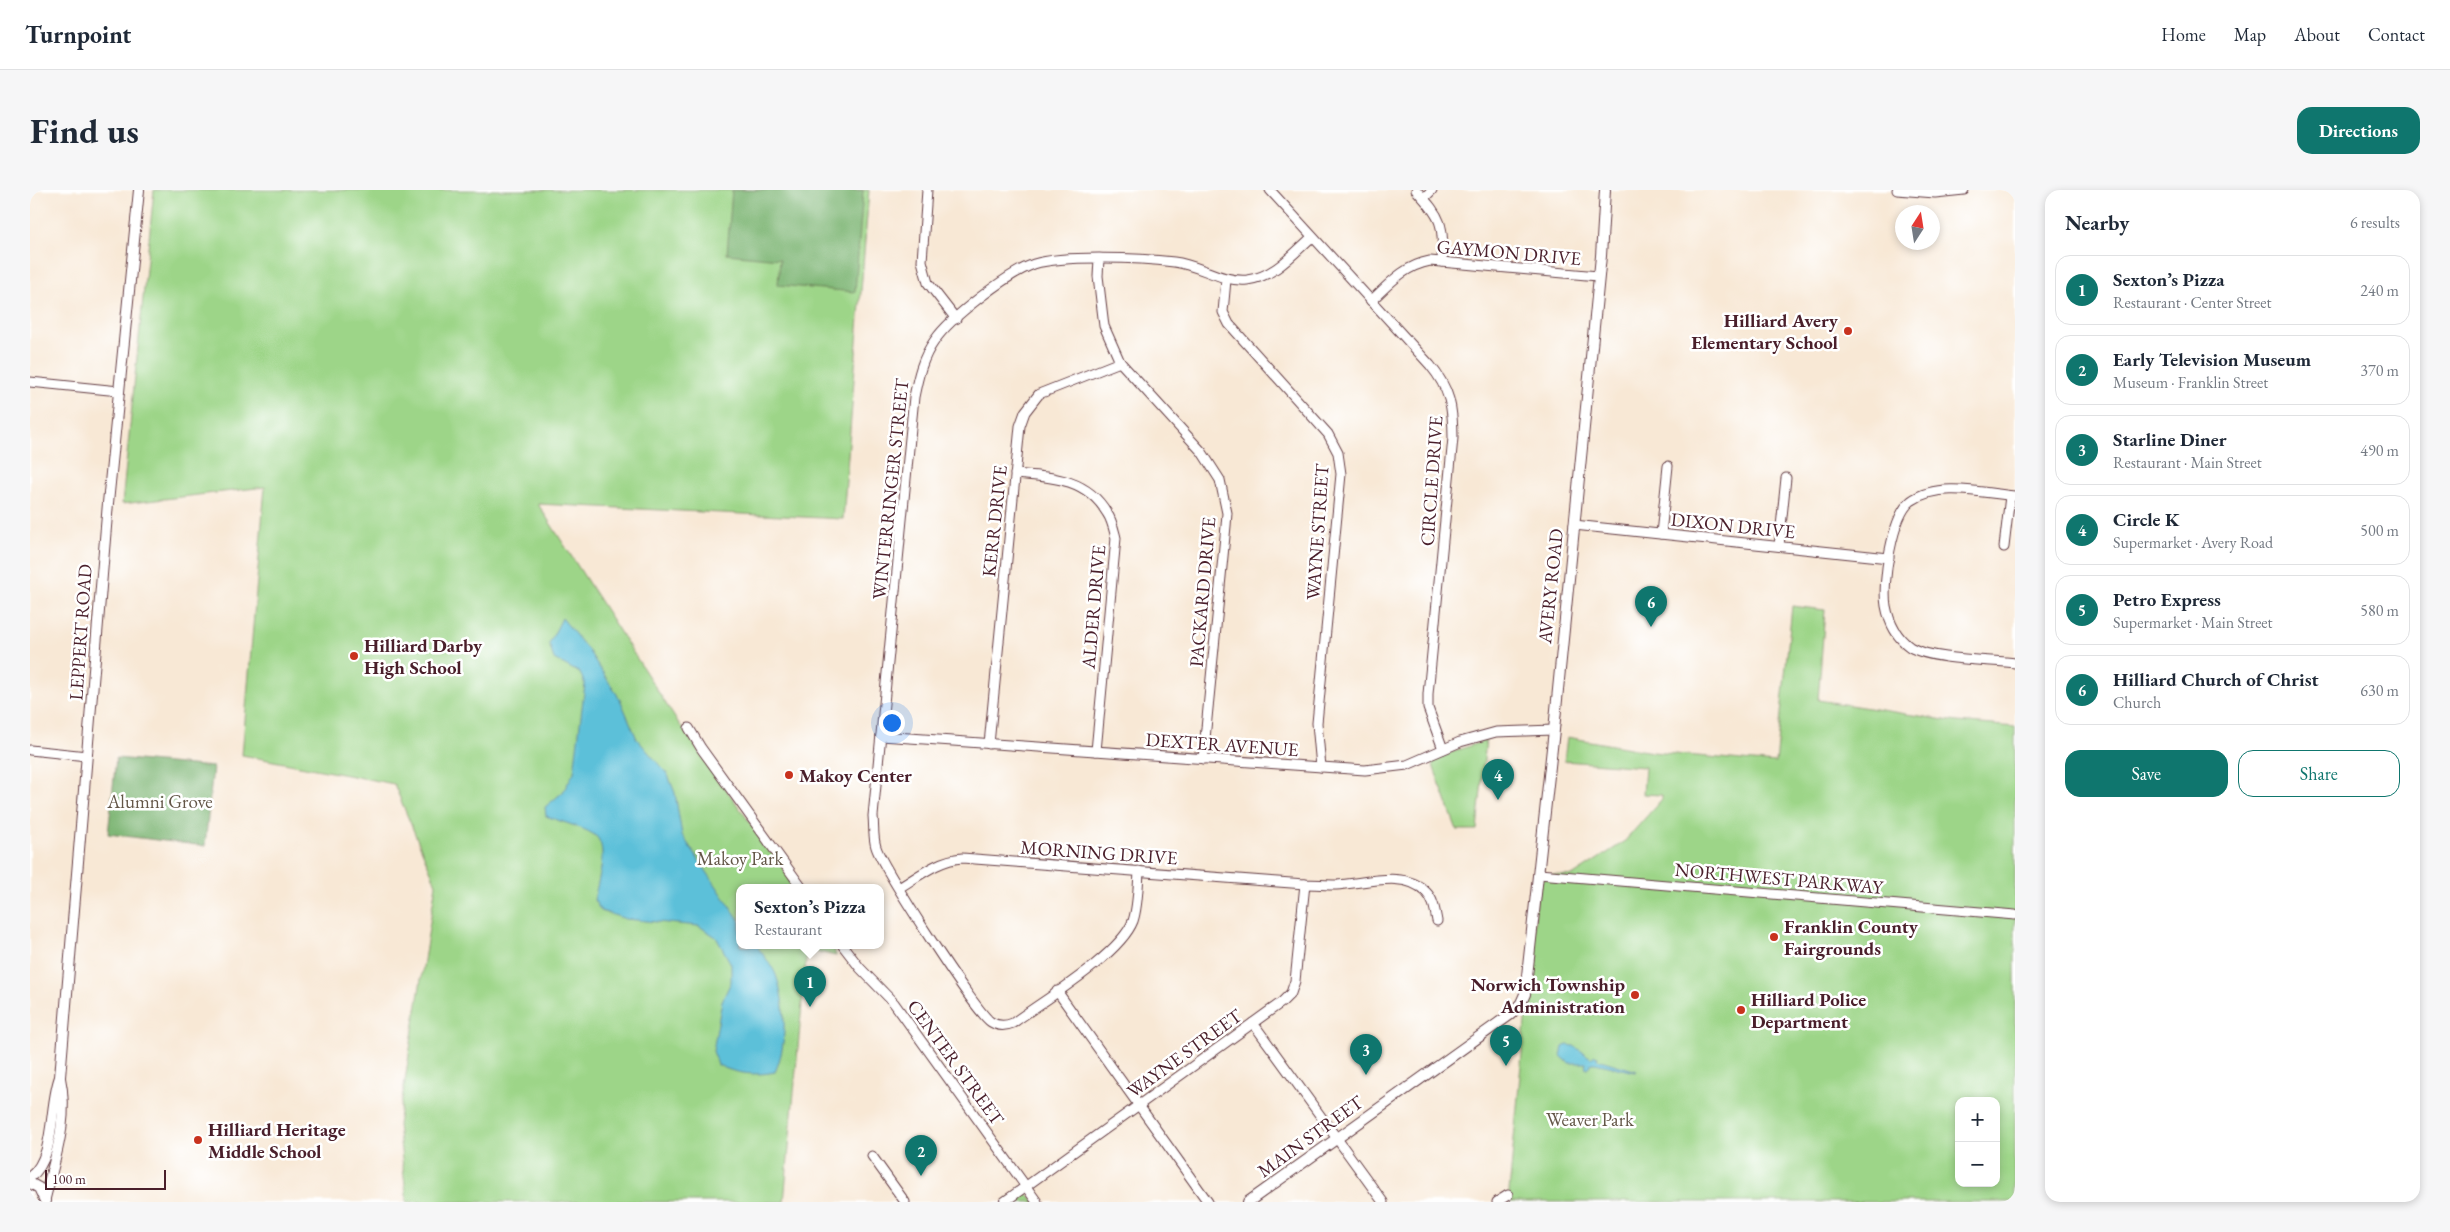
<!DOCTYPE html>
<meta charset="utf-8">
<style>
body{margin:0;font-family:"EB Garamond",serif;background:#f6f6f7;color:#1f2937}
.controls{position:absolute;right:15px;bottom:15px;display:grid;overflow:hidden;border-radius:10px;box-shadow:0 2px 8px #0003}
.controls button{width:45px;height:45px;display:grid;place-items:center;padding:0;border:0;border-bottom:1px solid #e0e1e3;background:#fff;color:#1f2937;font:25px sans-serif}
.compass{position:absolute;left:1865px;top:15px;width:45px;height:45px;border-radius:50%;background:#fff;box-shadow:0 2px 8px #0003;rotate:12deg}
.scale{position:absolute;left:15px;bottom:12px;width:121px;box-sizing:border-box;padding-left:5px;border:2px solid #4a1f2b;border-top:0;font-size:14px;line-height:18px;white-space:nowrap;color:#4a1f2b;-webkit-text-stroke:4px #fff;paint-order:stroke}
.you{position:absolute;left:861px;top:532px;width:18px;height:18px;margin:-12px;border:4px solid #fff;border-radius:50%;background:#1a73e8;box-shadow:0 0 0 8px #1a73e833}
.badge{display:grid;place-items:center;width:32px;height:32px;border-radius:50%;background:#0f766e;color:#fff;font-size:16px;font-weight:700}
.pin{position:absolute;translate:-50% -41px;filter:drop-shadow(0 1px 2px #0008)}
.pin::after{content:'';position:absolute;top:26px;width:18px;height:15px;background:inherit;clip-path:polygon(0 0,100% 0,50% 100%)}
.popup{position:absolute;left:706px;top:694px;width:148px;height:65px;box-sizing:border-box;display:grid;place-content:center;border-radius:10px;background:#fff;filter:drop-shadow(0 1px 4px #0005);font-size:16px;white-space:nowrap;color:#747a83}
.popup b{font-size:19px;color:#1f2937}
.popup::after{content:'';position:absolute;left:50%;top:100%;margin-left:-10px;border:10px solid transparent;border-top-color:#fff}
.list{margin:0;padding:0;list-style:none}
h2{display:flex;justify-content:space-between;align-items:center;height:65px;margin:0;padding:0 20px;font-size:21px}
h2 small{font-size:16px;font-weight:400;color:#747a83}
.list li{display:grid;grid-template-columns:32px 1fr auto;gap:15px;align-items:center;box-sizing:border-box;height:70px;margin:0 10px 10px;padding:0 10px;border:1px solid #e0e1e3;border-radius:15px}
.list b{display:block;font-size:19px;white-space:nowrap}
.list p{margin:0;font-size:16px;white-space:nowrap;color:#747a83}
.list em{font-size:16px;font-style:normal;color:#747a83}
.actions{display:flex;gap:10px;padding:15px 20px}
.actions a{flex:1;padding:11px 0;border:1px solid #0f766e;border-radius:15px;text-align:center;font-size:18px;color:#0f766e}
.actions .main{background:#0f766e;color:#fff}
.map{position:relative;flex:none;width:1985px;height:1012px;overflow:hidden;border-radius:15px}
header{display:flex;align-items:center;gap:30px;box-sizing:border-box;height:70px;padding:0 25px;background:#fff;border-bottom:1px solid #e0e1e3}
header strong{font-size:24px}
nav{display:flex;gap:28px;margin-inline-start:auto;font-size:18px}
.intro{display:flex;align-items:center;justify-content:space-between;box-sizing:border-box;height:120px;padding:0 30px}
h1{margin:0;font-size:35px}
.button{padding:12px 22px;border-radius:15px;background:#0f766e;color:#fff;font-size:18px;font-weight:700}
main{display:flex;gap:30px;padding:0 30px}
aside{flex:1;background:#fff;border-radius:15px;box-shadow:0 2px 8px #0003}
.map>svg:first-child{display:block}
.green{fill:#9dd588;stroke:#747a5a;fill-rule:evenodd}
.forest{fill:#7eb674;stroke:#646a50}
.water{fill:#5bc0d9;stroke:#527082}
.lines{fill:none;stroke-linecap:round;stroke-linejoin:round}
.minor-casing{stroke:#643d44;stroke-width:11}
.major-casing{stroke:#643d44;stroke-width:12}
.minor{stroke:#fff;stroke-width:9}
.major{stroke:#fff;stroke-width:10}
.poi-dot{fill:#c8321e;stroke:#fff;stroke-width:2}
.labels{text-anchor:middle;stroke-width:5;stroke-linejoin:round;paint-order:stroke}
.street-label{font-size:19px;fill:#4a1f2b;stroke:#fff}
.poi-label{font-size:19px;font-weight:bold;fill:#4a1f2b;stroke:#fff;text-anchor:start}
.park-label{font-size:19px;fill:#635647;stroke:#fff}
</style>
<header>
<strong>Turnpoint</strong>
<nav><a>Home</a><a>Map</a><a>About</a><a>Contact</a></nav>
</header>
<div class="intro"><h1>Find us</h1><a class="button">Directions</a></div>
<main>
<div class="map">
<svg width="1985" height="1012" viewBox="0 0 1985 1012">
<rect width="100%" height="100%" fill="#fff"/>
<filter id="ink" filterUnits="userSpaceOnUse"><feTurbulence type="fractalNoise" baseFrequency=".02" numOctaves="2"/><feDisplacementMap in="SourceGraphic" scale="10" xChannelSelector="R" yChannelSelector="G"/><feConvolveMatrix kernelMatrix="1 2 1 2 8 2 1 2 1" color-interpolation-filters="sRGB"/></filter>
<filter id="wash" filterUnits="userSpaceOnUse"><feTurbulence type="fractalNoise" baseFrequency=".0096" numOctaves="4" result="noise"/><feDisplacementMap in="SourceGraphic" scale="20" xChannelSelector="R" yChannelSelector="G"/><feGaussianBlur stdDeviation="1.12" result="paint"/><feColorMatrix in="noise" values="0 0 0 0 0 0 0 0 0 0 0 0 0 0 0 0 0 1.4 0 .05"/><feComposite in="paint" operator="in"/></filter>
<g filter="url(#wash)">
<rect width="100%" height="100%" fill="#f8e8d5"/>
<!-- green -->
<g class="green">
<path d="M 124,0 L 839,0 L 813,329 L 508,314 L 645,528 L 767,698 L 710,698 L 710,756 L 803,756 L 806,766 L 777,759 L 754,1012 L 377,1012 L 368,935 L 406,694 L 364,594 L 212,565 L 235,297 L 92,314 Z"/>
<path d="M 1762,416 L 1795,420 L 1788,510 L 1927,532 L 1985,537 L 1985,1012 L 1478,1012 L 1509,684 L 1542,686 L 1594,652 L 1632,609 L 1632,605 L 1613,604 L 1615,577 L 1534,571 L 1537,547 L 1622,562 L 1746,573 ZM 1929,911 L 1966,911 L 1966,993 L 1929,993 Z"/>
<path d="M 1456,550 L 1447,640 L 1427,640 L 1401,570 Z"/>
<path d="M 992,1000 L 1007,1012 L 974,1012 Z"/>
</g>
<!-- forest -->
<g class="forest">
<path d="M 702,0 L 833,0 L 825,102 L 748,95 L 750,69 L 697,64 Z"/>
<path d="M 86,568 L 183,577 L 175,656 L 78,644 Z"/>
</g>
<!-- water -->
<g class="water">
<path d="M 532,428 L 558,460 L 590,509 L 607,549 L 638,585 L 645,603 L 652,645 L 710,731 L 710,756 L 727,756 C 733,765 742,775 746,785 C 756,814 758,854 745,882 C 727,886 705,884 688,875 L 683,861 L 692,811 L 701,792 L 701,774 L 686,747 L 669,736 L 596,729 L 571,721 L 564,710 C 567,694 581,654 563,644 C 550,636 531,632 516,626 L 515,617 L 533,602 L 544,582 L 555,494 L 550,483 L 524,469 L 519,454 Z"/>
<path d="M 1537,855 L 1544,856 L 1561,868 L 1565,865 L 1568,866 L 1567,869 L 1607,881 L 1606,882 L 1565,873 L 1561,873 L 1558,878 L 1555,877 L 1556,873 L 1539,873 L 1531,866 L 1533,857 Z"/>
</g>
</g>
<g filter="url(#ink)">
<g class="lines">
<!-- minor casing -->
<g class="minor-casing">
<g id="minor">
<path d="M 897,0 L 892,71 L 898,93 L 926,129"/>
<path d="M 1240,0 L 1400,175 C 1420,199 1423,218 1423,248 L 1398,504 L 1398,518 L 1413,559"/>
<path d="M 1386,0 C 1412,28 1414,34 1412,72"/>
<path d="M 1867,0 L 1905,3 L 1934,0"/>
<path d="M 1394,8 L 1402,0"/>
<path d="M 1069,69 L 1068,86 L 1074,136 L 1090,172 L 1172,262 L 1190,290 L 1197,323 L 1196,336 L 1173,569"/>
<path d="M 1196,90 L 1193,122 L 1199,134 L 1298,244 L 1308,263 L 1311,284 L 1287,533 L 1291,577"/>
<path d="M 1341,111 C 1360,93 1374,76 1400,71 L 1568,86"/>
<path d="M 0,192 L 89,201"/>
<path d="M 985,284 C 1021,287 1057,288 1077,323 C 1082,330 1084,340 1086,348 L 1066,561"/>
<path d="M 1985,306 C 1954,303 1908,291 1881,311 C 1862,326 1852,393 1856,416 C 1859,432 1866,447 1880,457 C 1902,470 1959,470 1985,473"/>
<path d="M 1544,335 L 1859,368"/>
<path d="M 1631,344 L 1638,276"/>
<path d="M 1749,356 L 1756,288"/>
<path d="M 1974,357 L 1980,306"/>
<path d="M 659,538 L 671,558 L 772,698"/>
<path d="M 851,546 L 1335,580 L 1377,575 L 1430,552 L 1466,542 L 1524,540"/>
<path d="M 959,554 L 990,236 L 995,222 L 1009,204 L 1090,172"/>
<path d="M 0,560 L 57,566"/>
<path d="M 1109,681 C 1108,698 1108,716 1103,731 C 1090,765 1014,810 983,833 C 976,836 969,837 961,832 C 946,823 852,677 846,657 C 843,648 844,636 843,626 L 884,207 C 888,187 892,168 905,150 C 920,128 978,83 1004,74 C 1034,65 1111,68 1144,72 C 1170,75 1190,92 1217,90 C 1244,87 1263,64 1282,47"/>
<path d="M 1509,684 L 1985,725"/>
<path d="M 869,698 C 889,686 908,670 932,668 L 1275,694 C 1285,694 1296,695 1306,695 C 1333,694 1375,679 1396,702 C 1404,710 1405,721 1407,731"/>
<path d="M 813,756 L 830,778 L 864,813 L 1007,1012"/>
<path d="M 1027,801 L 1178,1012"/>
<path d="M 1223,833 L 1353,1012"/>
<path d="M 842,966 L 875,1012"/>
<path d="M 974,1012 L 1252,812 L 1261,803 L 1265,791 L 1275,694"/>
<path d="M 1467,1012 L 1478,1005"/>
</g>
</g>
<!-- major casing -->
<g class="major-casing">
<g id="major">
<path d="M 0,987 C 26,968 19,915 30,887 L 78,313 L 109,0"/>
<path d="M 0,993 L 9,998 L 15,1011"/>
<path d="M 15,1008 C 25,968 39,929 30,888"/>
<path d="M 1218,1012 L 1481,824 L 1491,813 L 1495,804 L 1524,540 L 1571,66 L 1575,0"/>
</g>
</g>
<!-- minor -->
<use href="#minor" class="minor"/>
<!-- major -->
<use href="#major" class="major"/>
</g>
</g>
<!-- markers -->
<g class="poi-dot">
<circle cx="1818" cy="141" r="5"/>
<circle cx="324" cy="466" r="5"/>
<circle cx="759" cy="585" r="5"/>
<circle cx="1744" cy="747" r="5"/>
<circle cx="1605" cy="805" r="5"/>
<circle cx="1711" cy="820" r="5"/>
<circle cx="168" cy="950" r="5"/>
</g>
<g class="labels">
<!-- street labels -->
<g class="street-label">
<text transform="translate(1479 62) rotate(5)" y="7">GAYMON DRIVE</text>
<text transform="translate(1401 291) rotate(-86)" y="7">CIRCLE DRIVE</text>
<text transform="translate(860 299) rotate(-84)" y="7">WINTERRINGER STREET</text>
<text transform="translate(964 331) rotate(-84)" y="7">KERR DRIVE</text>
<text transform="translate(1703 335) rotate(6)" y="7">DIXON DRIVE</text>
<text transform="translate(1287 342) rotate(-86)" y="7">WAYNE STREET</text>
<text transform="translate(1520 396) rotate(-84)" y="7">AVERY ROAD</text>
<text transform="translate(1172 402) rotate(-85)" y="7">PACKARD DRIVE</text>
<text transform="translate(1063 417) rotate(-85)" y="7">ALDER DRIVE</text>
<text transform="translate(50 442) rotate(-86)" y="7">LEPPERT ROAD</text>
<text transform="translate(1192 554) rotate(4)" y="7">DEXTER AVENUE</text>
<text transform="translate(1069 662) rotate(4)" y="7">MORNING DRIVE</text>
<text transform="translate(1749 688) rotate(5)" y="7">NORTHWEST PARKWAY</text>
<text transform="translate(1154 863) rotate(-36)" y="7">WAYNE STREET</text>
<text transform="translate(926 872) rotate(54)" y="7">CENTER STREET</text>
<text transform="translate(1280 946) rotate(-36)" y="7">MAIN STREET</text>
</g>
<!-- poi labels -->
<g class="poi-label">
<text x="1808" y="137" text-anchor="end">Hilliard Avery<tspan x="1808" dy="22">Elementary School</tspan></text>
<text x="334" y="462">Hilliard Darby<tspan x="334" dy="22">High School</tspan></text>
<text x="769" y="592">Makoy Center</text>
<text x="1754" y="743">Franklin County<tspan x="1754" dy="22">Fairgrounds</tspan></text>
<text x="1595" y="801" text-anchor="end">Norwich Township<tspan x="1595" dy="22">Administration</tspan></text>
<text x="1721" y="816">Hilliard Police<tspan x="1721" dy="22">Department</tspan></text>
<text x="178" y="946">Hilliard Heritage<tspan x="178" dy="22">Middle School</tspan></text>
</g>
<!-- park labels -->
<g class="park-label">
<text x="130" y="618">Alumni Grove</text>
<text x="710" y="675">Makoy Park</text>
<text x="1560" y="936">Weaver Park</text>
</g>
</g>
</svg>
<div class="controls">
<button>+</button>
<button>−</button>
</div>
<svg class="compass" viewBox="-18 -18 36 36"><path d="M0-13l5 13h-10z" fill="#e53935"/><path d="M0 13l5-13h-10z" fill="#747a83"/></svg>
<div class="scale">100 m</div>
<div class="you"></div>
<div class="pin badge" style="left:780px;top:817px">1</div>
<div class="popup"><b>Sexton’s Pizza</b>Restaurant</div>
<div class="pin badge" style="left:891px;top:986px">2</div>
<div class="pin badge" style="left:1336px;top:885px">3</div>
<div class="pin badge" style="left:1468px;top:610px">4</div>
<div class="pin badge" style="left:1476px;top:876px">5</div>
<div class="pin badge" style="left:1621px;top:437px">6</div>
</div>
<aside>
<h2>Nearby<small>6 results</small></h2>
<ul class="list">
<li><span class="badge">1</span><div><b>Sexton’s Pizza</b><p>Restaurant · Center Street</p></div><em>240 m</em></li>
<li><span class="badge">2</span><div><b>Early Television Museum</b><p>Museum · Franklin Street</p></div><em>370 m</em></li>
<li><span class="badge">3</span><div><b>Starline Diner</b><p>Restaurant · Main Street</p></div><em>490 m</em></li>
<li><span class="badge">4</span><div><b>Circle K</b><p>Supermarket · Avery Road</p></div><em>500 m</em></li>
<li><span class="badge">5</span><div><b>Petro Express</b><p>Supermarket · Main Street</p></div><em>580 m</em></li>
<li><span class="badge">6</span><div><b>Hilliard Church of Christ</b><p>Church</p></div><em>630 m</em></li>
</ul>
<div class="actions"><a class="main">Save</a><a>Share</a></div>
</aside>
</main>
